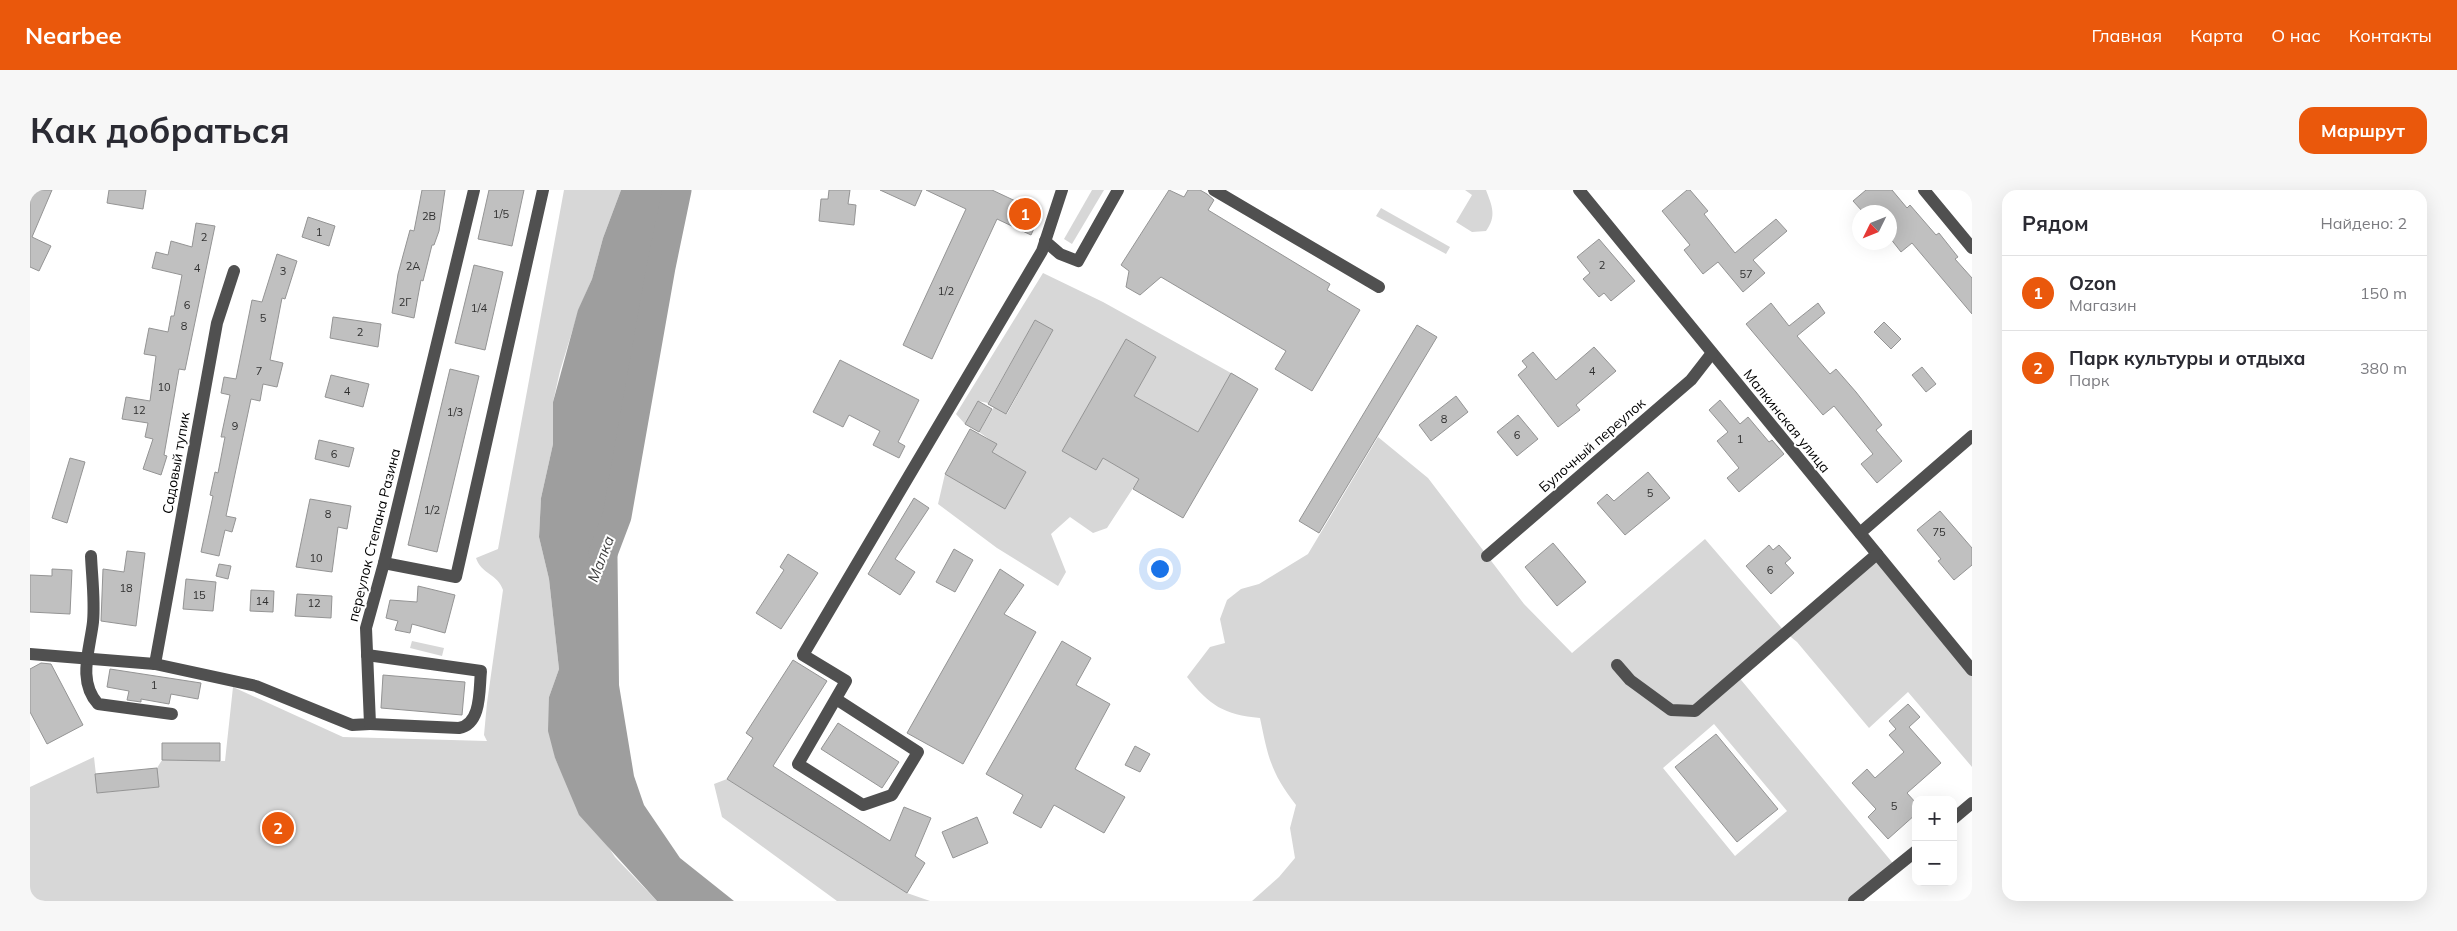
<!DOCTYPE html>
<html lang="ru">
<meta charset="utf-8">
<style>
body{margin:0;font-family:Mulish,sans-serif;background:#f7f7f7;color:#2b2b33}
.controls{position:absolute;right:15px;bottom:15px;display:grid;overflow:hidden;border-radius:10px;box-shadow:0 5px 20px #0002}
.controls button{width:45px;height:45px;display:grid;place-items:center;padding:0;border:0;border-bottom:1px solid #e1e1e2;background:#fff;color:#2b2b33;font:25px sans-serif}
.compass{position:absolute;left:1822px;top:15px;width:45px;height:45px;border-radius:50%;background:#fff;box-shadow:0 5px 20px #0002;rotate:227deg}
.you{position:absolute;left:1129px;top:378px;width:18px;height:18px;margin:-12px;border:4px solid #fff;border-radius:50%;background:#1a73e8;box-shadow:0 0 0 8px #1a73e833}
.badge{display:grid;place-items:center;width:32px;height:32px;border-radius:50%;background:#ea580c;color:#fff;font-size:16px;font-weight:700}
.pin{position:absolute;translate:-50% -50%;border:2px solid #fff;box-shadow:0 1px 5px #0006}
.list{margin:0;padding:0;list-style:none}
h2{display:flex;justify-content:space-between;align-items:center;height:65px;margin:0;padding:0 20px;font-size:21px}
h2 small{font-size:16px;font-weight:400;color:#7c7c81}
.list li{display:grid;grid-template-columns:32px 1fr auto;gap:15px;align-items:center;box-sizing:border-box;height:75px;padding:0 20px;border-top:1px solid #e1e1e2}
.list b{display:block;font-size:19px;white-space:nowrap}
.list p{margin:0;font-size:16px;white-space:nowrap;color:#7c7c81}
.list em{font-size:16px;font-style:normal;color:#7c7c81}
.map{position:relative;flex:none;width:1942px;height:711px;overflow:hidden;border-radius:15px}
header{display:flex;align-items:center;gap:30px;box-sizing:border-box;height:70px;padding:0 25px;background:#ea580c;color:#fff}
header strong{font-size:24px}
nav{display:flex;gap:28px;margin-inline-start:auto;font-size:18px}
.intro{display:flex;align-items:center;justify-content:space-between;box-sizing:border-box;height:120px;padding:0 30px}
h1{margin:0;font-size:35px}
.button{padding:12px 22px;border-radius:15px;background:#ea580c;color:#fff;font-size:18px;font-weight:700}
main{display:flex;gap:30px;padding:0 30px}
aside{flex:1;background:#fff;border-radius:15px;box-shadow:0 5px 20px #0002}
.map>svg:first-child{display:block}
.green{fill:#d7d7d7;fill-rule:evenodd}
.water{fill:#9e9e9e}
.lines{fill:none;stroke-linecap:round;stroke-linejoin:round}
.river{stroke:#9e9e9e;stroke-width:29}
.building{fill:#c0c0c0;stroke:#949494}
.minor{stroke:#505050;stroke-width:12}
.labels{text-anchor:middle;stroke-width:4;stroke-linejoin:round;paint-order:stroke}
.number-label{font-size:11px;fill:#303030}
.street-label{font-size:14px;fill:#000;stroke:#fff}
.water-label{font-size:15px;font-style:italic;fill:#3f3f3f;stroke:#fff}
</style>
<header>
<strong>Nearbee</strong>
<nav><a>Главная</a><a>Карта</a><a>О нас</a><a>Контакты</a></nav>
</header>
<div class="intro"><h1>Как добраться</h1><a class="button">Маршрут</a></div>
<main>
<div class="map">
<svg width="1942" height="711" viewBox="0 0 1942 711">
<rect width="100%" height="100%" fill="#fff"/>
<!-- green -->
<g class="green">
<path d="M 534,0 L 591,0 L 573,48 L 562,89 L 549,119 L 530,181 L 523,212 L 523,254 L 511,308 L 509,347 L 519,389 L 529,479 L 519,507 L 525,568 L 537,594 L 585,667 L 627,711 L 0,711 L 0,597 L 64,567 L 68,603 L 128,597 L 127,578 L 132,570 L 195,571 L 203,497 L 313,547 L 457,551 L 454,545 L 457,513 L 473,400 C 468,384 451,384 446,368 L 468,359 Z"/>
<path d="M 1062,0 L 1074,0 L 1042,54 L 1034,49 Z"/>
<path d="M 1435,0 L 1456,0 C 1462,16 1467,26 1456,41 L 1442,42 L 1426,32 L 1442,5 Z"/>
<path d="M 1351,18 L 1420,57 L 1416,64 L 1346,26 Z"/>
<path d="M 1013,83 L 1073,112 L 1201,183 L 1168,242 L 1104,206 L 1126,167 L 1096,149 L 1032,261 L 1066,280 L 1073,268 L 1109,289 L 1077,338 L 1063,343 L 1040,327 L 1021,344 L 1036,382 L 1028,396 L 967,358 L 908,314 L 915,284 L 975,318 L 996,282 L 962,262 L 966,254 L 949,242 L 964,217 L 977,224 L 1023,140 L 1005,130 L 958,213 L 948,211 L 935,234 L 926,224 Z"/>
<path d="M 1348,247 L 1398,288 L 1494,414 L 1542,463 L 1675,349 L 1756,443 L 1847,364 L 1942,480 L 1942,577 L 1878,502 L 1839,538 L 1767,452 L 1756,443 L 1707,485 L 1866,677 L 1824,711 L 1222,711 L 1249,687 L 1265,668 L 1260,638 L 1266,615 C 1241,583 1238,567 1230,528 C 1194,525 1179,515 1157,487 L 1180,457 L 1195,453 L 1190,429 L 1197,410 L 1211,399 L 1229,394 L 1278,364 ZM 1684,534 L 1757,621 L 1705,666 L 1633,578 Z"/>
<path d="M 382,451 L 414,458 L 412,466 L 380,458 Z"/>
<path d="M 697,589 L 877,703 L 900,711 L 807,711 L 692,627 L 684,594 Z"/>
</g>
<!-- water -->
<path class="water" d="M 591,0 L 647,0 L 631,77 L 587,326 L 589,495 L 604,586 L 614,615 L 650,668 L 704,711 L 627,711 L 549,625 L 525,568 L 518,541 L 519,507 L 529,479 L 519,389 L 509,347 L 511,308 L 523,254 L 523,212 L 548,120 L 562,89 L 573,48 Z"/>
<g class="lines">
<!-- river -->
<path class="river" d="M 573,363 L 587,326 L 631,77 L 647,0"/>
</g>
<!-- building -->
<g class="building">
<path d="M 0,0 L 22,0 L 2,47 L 21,56 L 9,81 L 0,77 Z"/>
<path d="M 79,0 L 116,0 L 113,19 L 77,13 Z"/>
<path d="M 392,0 L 415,0 L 409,41 L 404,55 L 402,55 L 393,91 L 391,90 L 384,128 L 362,123 L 368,84 L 380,40 L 384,41 Z"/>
<path d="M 459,0 L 494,0 L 482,56 L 448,49 Z"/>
<path d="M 799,0 L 820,0 L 818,14 L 826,15 L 824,35 L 789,31 L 791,9 L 798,9 Z"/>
<path d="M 850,0 L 892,0 L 885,16 Z"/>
<path d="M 896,0 L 962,0 L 1011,23 L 1001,45 L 967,29 L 902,169 L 873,155 L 936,19 Z"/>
<path d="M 1139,0 L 1154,7 L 1158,0 L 1170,0 L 1177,4 L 1184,10 L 1178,20 L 1300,94 L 1297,100 L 1330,120 L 1282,201 L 1245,179 L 1256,161 L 1131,87 L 1110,105 L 1096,97 L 1099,81 L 1091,75 Z"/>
<path d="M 1657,0 L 1660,0 L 1678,21 L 1674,24 L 1705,63 L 1746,29 L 1757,41 L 1723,70 L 1735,83 L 1713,102 L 1688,72 L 1673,84 L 1654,60 L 1660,55 L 1632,21 Z"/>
<path d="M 1836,0 L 1862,0 L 1877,18 L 1880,15 L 1906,45 L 1909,43 L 1928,67 L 1925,69 L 1942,88 L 1942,124 L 1882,53 L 1871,62 L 1860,48 L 1860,22 L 1833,22 L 1823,11 Z"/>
<path d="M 278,27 L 305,36 L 299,56 L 272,47 Z"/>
<path d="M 166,33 L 185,36 L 155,180 L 149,179 L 134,265 L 137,266 L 131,285 L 113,279 L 123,249 L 115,247 L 118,233 L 92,229 L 96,207 L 120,211 L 126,166 L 114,164 L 119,138 L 138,142 L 141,126 L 144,126 L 152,85 L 122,78 L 126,62 L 138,65 L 141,51 L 162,57 Z"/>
<path d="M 1569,49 L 1605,91 L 1581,111 L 1574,103 L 1569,107 L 1553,89 L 1560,83 L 1547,67 Z"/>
<path d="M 247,64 L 267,71 L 255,109 L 252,108 L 240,170 L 253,173 L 247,197 L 233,194 L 230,211 L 221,209 L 196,326 L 206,328 L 202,342 L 195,340 L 189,366 L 171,362 L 183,306 L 180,305 L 185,282 L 188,283 L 195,247 L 191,247 L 200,205 L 191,203 L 194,187 L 206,189 L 222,110 L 232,112 Z"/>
<path d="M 444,75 L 473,82 L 455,160 L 425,153 Z"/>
<path d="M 1741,113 L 1759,136 L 1788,113 L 1795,123 L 1767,146 L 1800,184 L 1806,179 L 1826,202 L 1852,235 L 1846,240 L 1872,271 L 1847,293 L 1831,274 L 1843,264 L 1804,216 L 1793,225 L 1716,134 Z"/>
<path d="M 303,127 L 351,134 L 348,157 L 300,148 Z"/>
<path d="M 1005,130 L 1023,140 L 976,224 L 958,214 Z"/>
<path d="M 1854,132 L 1871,149 L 1861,159 L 1844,142 Z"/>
<path d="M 1387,135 L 1407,147 L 1289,343 L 1269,331 Z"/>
<path d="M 1096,149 L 1126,167 L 1104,206 L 1168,242 L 1201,183 L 1228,199 L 1153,328 L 1103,299 L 1109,289 L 1073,268 L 1066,280 L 1032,261 Z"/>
<path d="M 1564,157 L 1586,181 L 1546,215 L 1550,220 L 1528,237 L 1488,185 L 1497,177 L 1492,171 L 1503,162 L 1526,190 Z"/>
<path d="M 810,170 L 889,210 L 868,252 L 875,256 L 869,268 L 843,255 L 850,241 L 819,225 L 813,237 L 783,222 Z"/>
<path d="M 1892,177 L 1906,194 L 1896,202 L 1882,185 Z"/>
<path d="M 420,179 L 449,186 L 407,362 L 378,355 Z"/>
<path d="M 301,185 L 339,194 L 333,217 L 295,207 Z"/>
<path d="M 1426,206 L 1438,222 L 1401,251 L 1389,235 Z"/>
<path d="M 1690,210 L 1710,234 L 1718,227 L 1739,252 L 1742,250 L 1754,264 L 1709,302 L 1697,288 L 1709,278 L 1687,251 L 1698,242 L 1679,220 Z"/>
<path d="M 948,211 L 962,219 L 949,242 L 935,234 Z"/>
<path d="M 1488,225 L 1508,249 L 1487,266 L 1467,242 Z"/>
<path d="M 940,239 L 967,254 L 962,262 L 996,282 L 975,319 L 915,284 Z"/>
<path d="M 289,250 L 324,258 L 319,277 L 285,269 Z"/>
<path d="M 40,268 L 55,272 L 37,333 L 22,328 Z"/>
<path d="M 1618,282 L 1640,308 L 1595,345 L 1567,313 L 1577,304 L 1584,311 Z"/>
<path d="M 884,308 L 899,318 L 865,369 L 885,382 L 870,405 L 838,384 Z"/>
<path d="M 280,309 L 321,316 L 317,339 L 308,337 L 302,382 L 266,377 Z"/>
<path d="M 1910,321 L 1942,358 L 1942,375 L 1924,390 L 1908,371 L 1911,369 L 1887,340 Z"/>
<path d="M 1523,353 L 1556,392 L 1527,416 L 1495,377 Z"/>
<path d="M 1739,355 L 1743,360 L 1749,355 L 1761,368 L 1755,373 L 1764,383 L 1741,404 L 1716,376 Z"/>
<path d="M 924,359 L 943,370 L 925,402 L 906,392 Z"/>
<path d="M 97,361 L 115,363 L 106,436 L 71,431 L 73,379 L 94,382 Z"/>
<path d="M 758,364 L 788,383 L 751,439 L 726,423 L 754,380 L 750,377 Z"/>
<path d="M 189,374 L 201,376 L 198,389 L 186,386 Z"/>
<path d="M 22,379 L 42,380 L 40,424 L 0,422 L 0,385 L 22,386 Z"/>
<path d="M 970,379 L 994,395 L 974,424 L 1006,442 L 933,574 L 877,543 Z"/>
<path d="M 156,389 L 186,392 L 183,421 L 153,419 Z"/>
<path d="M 388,396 L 425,405 L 415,443 L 382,434 L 380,443 L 365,440 L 368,431 L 356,428 L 360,410 L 387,412 Z"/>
<path d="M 221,400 L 244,401 L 243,422 L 220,421 Z"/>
<path d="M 267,404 L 302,406 L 301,428 L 265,426 Z"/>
<path d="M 1032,451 L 1061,468 L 1046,495 L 1080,514 L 1045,579 L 1095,607 L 1074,643 L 1024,615 L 1011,638 L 983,623 L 993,605 L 956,584 Z"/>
<path d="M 763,470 L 797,491 L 743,576 L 860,651 L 874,617 L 901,628 L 885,666 L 895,673 L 877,703 L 697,589 L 723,548 L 716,543 Z"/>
<path d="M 11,473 L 21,474 L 53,535 L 17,554 L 0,522 L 0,479 Z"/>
<path d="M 80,479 L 171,493 L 168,509 L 141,504 L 139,514 L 111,509 L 111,512 L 97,510 L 99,501 L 77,497 Z"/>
<path d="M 353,485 L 435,492 L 432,525 L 351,518 Z"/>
<path d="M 1878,514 L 1890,527 L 1879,537 L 1911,573 L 1877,603 L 1886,613 L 1886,624 L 1858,649 L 1838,627 L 1846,619 L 1822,593 L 1837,579 L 1845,588 L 1874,562 L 1859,545 L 1866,539 L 1859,531 Z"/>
<path d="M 808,533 L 869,572 L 852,598 L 791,559 Z"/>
<path d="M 1686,544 L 1748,619 L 1707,652 L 1645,577 Z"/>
<path d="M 132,553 L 190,553 L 190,571 L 132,570 Z"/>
<path d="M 1105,556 L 1120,564 L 1110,582 L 1095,575 Z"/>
<path d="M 127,578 L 129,597 L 67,603 L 65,584 Z"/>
<path d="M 947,627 L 958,653 L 923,668 L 912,642 Z"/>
</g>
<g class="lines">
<!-- minor -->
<g class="minor">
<path d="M 1184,0 L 1349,97"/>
<path d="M 1549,0 L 1942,480"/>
<path d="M 1894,0 L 1942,58"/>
<path d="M 1015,51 L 1030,64 L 1048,71 L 1088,0"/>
<path d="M 1830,343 L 1942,246"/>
<path d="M 61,366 C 62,388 65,411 63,432 C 60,459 47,491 68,514 L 142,524"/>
<path d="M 1457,366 L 1661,190 L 1682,163"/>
<path d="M 354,373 L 426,387 L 513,0"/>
<path d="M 0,464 L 125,474 L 226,496 L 322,535 L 340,534 L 336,438 L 354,373 L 444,0"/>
<path d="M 337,465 L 451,481 C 449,499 452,534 429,538 L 340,534"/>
<path d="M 125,474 L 187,133 L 204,81"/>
<path d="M 1587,475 L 1600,490 L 1641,520 L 1665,521 L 1847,364"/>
<path d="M 806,509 L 888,562 L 862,605 L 833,615 L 768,574 L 816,491 L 773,465 L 1012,61 L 1032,0"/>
<path d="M 1923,629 L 1942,613"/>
<path d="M 1824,711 L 1886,661"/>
</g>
</g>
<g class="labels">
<!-- number labels -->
<g class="number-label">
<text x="471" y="28">1/5</text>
<text x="399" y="30">2В</text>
<text x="289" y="46">1</text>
<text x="174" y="51">2</text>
<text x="1572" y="79">2</text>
<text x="383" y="80">2А</text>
<text x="167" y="82">4</text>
<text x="253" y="85">3</text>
<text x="1716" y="88">57</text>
<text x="916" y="105">1/2</text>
<text x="375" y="116">2Г</text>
<text x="157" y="119">6</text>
<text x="449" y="122">1/4</text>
<text x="233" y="132">5</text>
<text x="154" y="140">8</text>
<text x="330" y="146">2</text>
<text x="229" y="185">7</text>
<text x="1562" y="185">4</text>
<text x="134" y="201">10</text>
<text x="317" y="205">4</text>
<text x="109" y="224">12</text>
<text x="425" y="226">1/3</text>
<text x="1414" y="233">8</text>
<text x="205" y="240">9</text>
<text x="1487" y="249">6</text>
<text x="1710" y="253">1</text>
<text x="304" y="268">6</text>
<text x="1620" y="307">5</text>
<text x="402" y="324">1/2</text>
<text x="298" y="328">8</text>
<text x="1909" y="346">75</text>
<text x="286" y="372">10</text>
<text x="1740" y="384">6</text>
<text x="96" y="402">18</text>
<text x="169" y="409">15</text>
<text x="232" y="415">14</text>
<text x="284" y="417">12</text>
<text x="124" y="499">1</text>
<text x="1864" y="620">5</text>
</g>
<!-- street labels -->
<g class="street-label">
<text transform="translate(1757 231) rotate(51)" y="5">Малкинская улица</text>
<text transform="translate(1562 255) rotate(-41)" y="5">Булочный переулок</text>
<text transform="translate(146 273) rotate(-80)" y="5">Садовый тупик</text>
<text transform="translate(344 345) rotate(-76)" y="5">переулок Степана Разина</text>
</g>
<!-- water labels -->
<g class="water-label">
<text transform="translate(571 369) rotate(-69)" y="5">Малка</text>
</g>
</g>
</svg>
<div class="controls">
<button>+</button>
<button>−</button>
</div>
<svg class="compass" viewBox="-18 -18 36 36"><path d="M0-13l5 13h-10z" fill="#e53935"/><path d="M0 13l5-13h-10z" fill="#7c7c81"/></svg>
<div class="you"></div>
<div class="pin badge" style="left:995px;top:24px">1</div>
<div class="pin badge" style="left:248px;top:638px">2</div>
</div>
<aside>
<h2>Рядом<small>Найдено: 2</small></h2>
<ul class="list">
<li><span class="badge">1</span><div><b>Ozon</b><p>Магазин</p></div><em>150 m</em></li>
<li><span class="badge">2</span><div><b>Парк культуры и отдыха</b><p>Парк</p></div><em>380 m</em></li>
</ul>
</aside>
</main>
